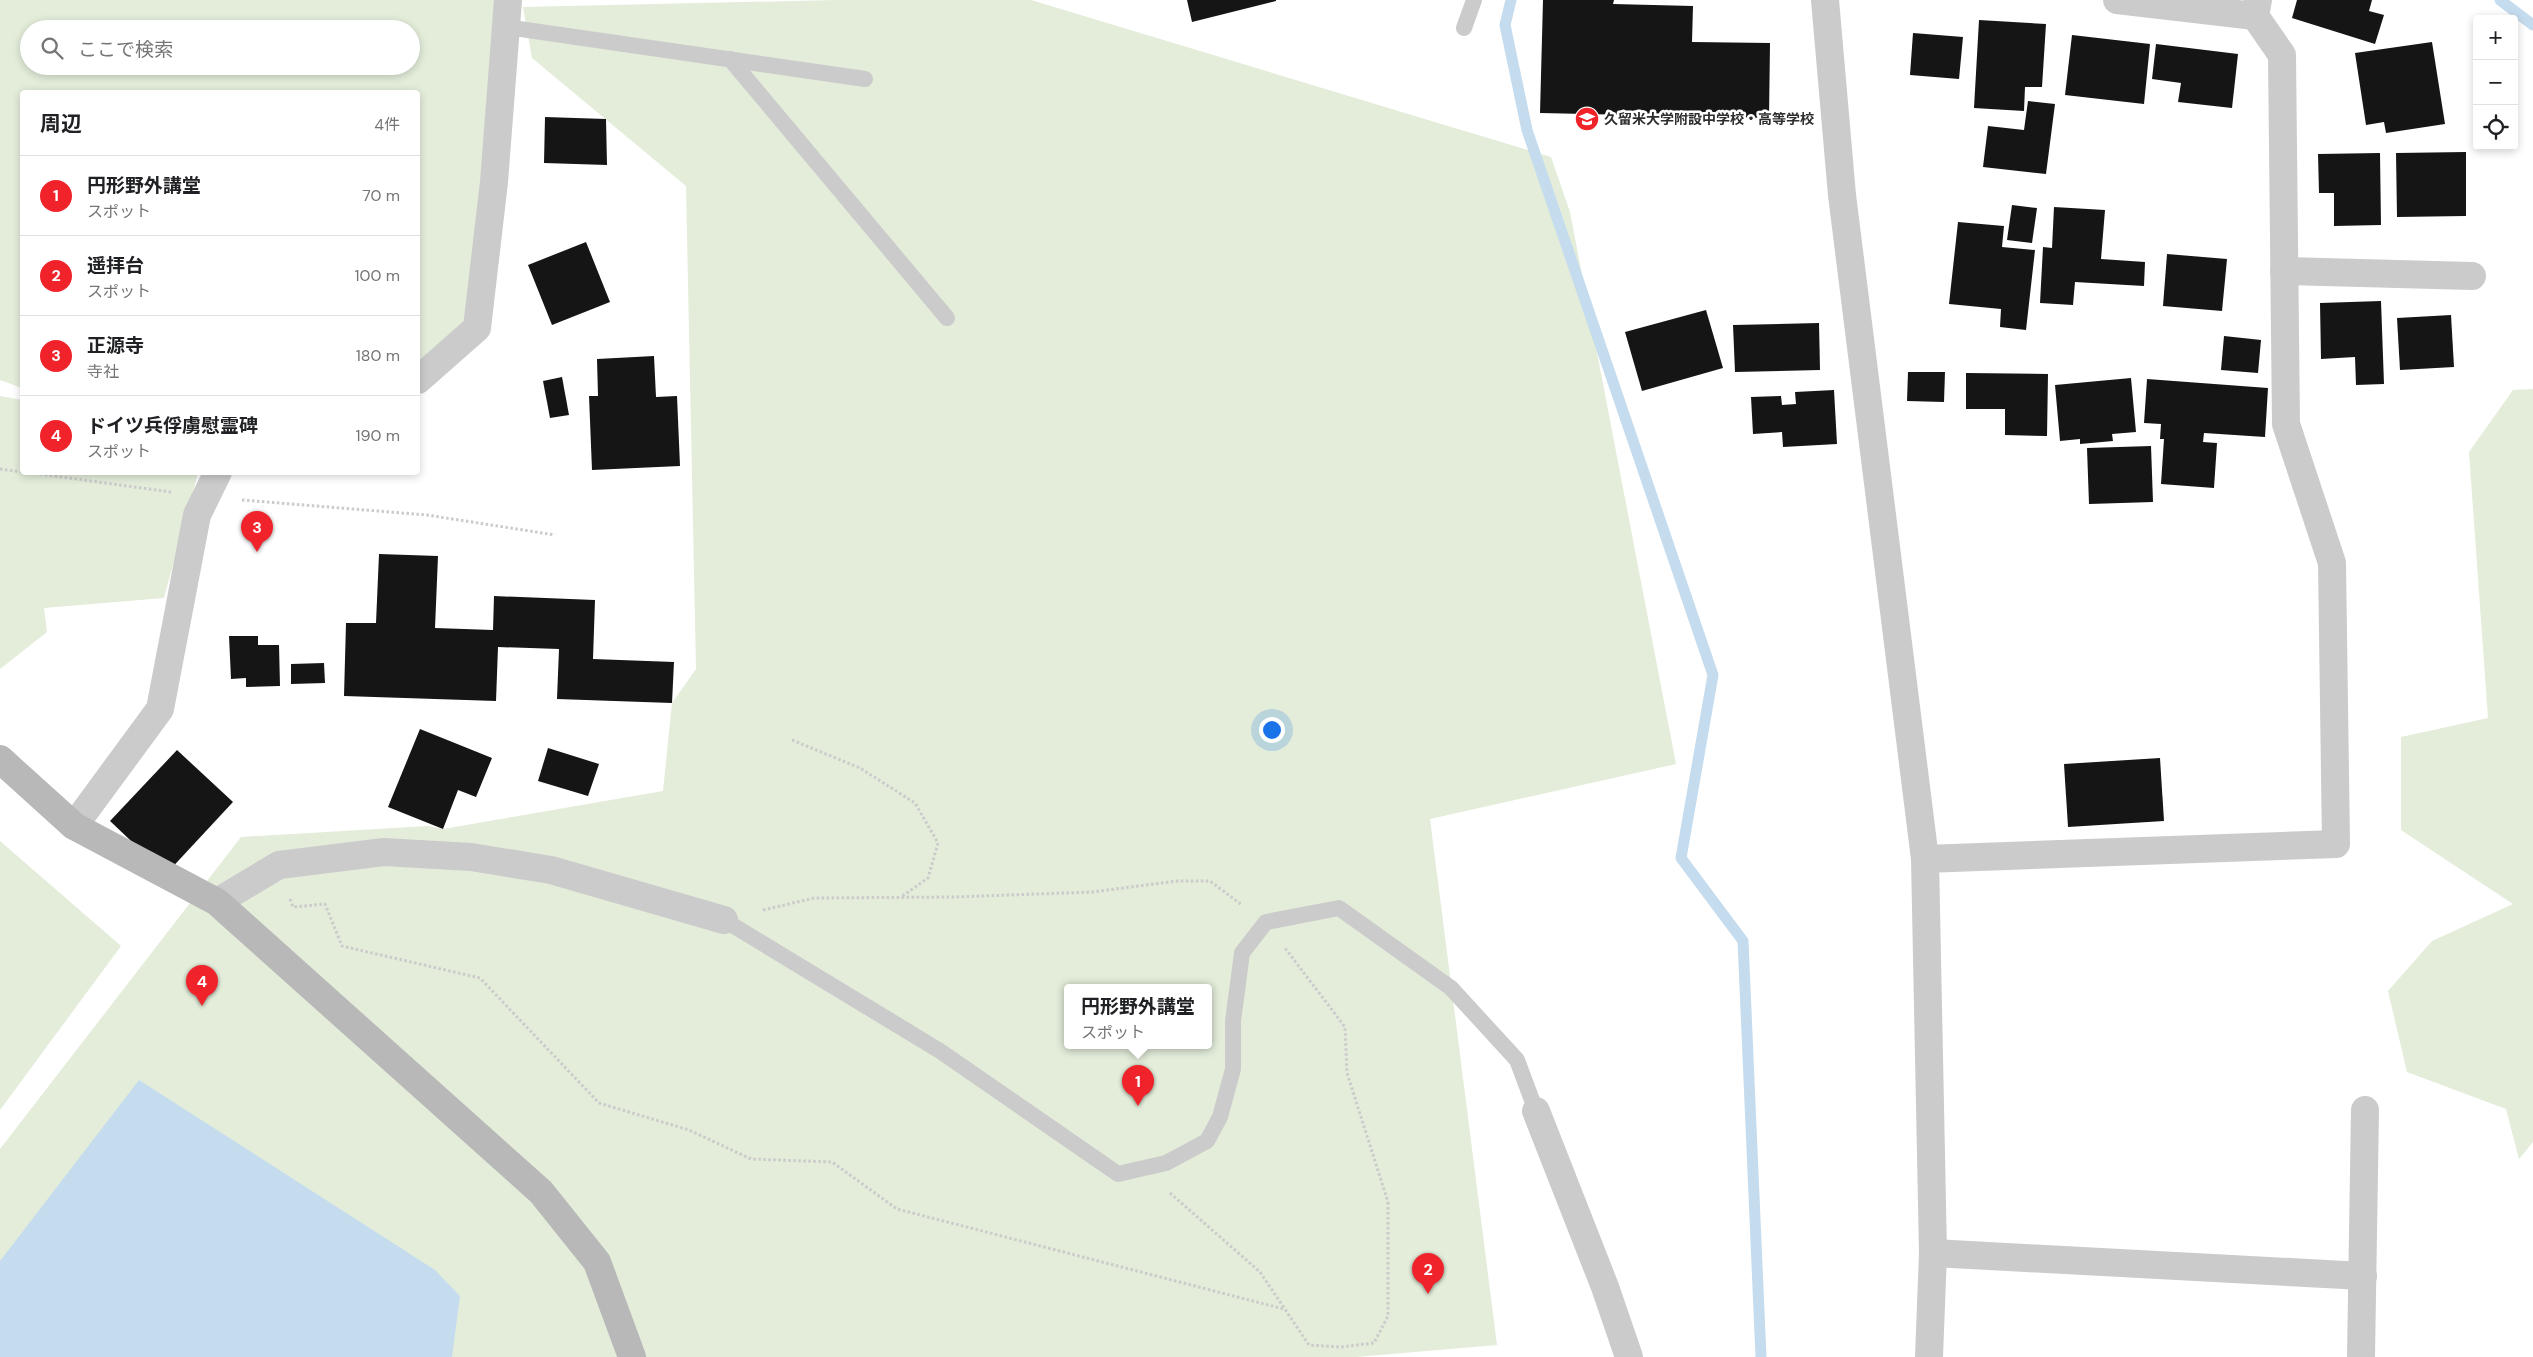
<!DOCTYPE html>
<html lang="ja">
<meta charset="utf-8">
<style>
body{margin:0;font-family:"DM Sans","Noto Sans JP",sans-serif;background:#f6f6f6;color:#202124}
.controls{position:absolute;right:15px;top:15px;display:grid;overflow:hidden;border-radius:5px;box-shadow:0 2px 8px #0003}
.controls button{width:45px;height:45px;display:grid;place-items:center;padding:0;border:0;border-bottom:1px solid #e0e0e0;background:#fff;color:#202124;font:25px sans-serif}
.you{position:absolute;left:1271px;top:729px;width:18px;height:18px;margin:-12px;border:4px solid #fff;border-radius:50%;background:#1a73e8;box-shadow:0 0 0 8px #1a73e833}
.badge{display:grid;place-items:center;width:32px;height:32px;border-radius:50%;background:#f1232a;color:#fff;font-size:16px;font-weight:700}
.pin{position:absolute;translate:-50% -41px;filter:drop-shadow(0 1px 2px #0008)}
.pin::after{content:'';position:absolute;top:26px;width:18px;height:15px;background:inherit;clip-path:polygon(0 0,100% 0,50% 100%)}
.popup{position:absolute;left:1064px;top:984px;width:148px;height:65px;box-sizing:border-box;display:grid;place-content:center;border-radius:5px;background:#fff;filter:drop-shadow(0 1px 4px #0005);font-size:16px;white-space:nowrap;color:#757577}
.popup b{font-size:19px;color:#202124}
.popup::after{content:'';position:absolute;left:50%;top:100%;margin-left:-10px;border:10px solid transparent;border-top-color:#fff}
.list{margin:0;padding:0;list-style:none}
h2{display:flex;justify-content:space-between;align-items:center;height:65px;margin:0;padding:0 20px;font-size:21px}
h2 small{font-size:16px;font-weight:400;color:#757577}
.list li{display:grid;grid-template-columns:32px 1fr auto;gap:15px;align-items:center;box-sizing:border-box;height:80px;padding:0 20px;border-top:1px solid #e0e0e0}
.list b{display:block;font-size:19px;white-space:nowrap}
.list p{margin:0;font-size:16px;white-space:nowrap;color:#757577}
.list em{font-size:16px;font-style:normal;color:#757577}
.icon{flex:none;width:28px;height:28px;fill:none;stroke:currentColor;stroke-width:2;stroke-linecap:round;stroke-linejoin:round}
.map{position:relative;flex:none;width:2533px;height:1357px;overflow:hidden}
.search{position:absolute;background:#fff;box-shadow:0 2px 8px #0003;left:20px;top:20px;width:400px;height:55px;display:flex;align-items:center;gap:12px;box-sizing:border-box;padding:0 18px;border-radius:28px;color:#757577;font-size:19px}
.panel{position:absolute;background:#fff;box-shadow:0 2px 8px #0003;left:20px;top:90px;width:400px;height:385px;border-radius:5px}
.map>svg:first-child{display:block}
.green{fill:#e3edda;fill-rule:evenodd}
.water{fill:#c5dcee}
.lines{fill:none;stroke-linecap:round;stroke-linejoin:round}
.stream{stroke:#c5dcee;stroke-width:11}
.building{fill:#151515}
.path{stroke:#cbcbcb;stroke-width:3;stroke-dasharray:2.5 2.5;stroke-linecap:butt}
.lane{stroke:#cbcbcb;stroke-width:16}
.street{stroke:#cbcbcb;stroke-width:28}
.secondary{stroke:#b8b8b8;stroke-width:28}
.labels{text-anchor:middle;stroke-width:5;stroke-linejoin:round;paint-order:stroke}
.poi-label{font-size:14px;font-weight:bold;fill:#2e2e2e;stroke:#fff;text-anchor:start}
</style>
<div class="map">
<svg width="2533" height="1357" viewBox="0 0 2533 1357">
<rect width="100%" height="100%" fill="#fff"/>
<!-- green -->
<g class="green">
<path d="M 0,0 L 508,0 L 477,328 L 418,380 L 418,92 L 22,92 L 22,388 L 0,380 ZM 29,29 L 411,29 L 411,66 L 29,66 Z"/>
<path d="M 836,0 L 1031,0 L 1551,157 L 1570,212 L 1676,764 L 1430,819 L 1497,1345 L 1356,1357 L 0,1357 L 0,1149 L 241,837 L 428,826 L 443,829 L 663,791 L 672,703 L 696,669 L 686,186 L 532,58 L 523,7 ZM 1068,987 L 1208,987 L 1208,1045 L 1068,1045 Z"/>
<path d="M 2533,389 L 2533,1142 L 2519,1159 L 2506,1109 L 2407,1072 L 2388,991 L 2432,941 L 2513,904 L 2401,830 L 2401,737 L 2488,718 L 2469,452 L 2513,390 Z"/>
<path d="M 0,396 L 22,400 L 22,472 L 198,473 L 164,598 L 44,608 L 47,632 L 0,669 Z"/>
<path d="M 0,841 L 121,946 L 0,1110 Z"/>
</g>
<!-- water -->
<path class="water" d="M 139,1080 L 435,1270 L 460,1296 L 452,1357 L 0,1357 L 0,1261 Z"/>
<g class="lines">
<!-- stream -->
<g class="stream">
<path d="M 1511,0 L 1505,25 L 1527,130 L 1713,675 L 1681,858 L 1743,941 L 1761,1357"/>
<path d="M 2500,0 L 2533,25"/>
</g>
</g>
<!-- building -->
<g class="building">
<path d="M 1187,0 L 1276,0 L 1276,1 L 1192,22 Z"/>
<path d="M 1543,0 L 1614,0 L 1613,4 L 1693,6 L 1692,42 L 1770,43 L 1769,118 L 1540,113 Z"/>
<path d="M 2297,0 L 2372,0 L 2369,11 L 2384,15 L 2375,44 L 2292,18 Z"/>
<path d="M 1979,20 L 2046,24 L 2042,87 L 2025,87 L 2024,111 L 1974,108 Z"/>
<path d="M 1913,33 L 1963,37 L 1959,79 L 1910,75 Z"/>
<path d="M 2072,35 L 2150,44 L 2144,104 L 2065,95 Z"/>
<path d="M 2432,42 L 2445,124 L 2386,133 L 2384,122 L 2366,125 L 2355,53 Z"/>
<path d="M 2156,44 L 2238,54 L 2232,108 L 2178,102 L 2181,83 L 2152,79 Z"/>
<path d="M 2028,101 L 2055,104 L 2046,174 L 1983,167 L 1988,126 L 2024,130 Z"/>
<path d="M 545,117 L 606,119 L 607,165 L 544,163 Z"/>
<path d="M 2466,152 L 2466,216 L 2397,217 L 2396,153 Z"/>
<path d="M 2380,153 L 2381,225 L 2334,226 L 2334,193 L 2319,193 L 2318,154 Z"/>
<path d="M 2012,205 L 2037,208 L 2032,243 L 2007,240 Z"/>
<path d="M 2054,207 L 2105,210 L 2101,259 L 2145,262 L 2144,286 L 2075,282 L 2073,305 L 2040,303 L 2043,247 L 2052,248 Z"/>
<path d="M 1958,222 L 2004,226 L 2002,247 L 2035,250 L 2026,330 L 2000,327 L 2001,309 L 1949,304 Z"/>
<path d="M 586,242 L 610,302 L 552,325 L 528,265 Z"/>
<path d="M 2167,254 L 2227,259 L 2222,311 L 2163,306 Z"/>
<path d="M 2381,301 L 2384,384 L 2356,385 L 2355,357 L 2321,359 L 2320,303 Z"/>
<path d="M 1706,310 L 1723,368 L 1642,391 L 1625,332 Z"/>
<path d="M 2451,315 L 2454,367 L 2400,370 L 2397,318 Z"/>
<path d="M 1819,323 L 1820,370 L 1735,372 L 1733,325 Z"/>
<path d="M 2224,336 L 2261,340 L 2258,373 L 2221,370 Z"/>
<path d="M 654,356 L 656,397 L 677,396 L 680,466 L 592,470 L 589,396 L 598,396 L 597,359 Z"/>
<path d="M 1908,372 L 1945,372 L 1944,402 L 1907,401 Z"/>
<path d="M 1966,373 L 2048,374 L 2047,436 L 2005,435 L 2005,409 L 1966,409 Z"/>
<path d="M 562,377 L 569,415 L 550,418 L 543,381 Z"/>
<path d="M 2131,378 L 2136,432 L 2112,434 L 2113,441 L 2080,444 L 2080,439 L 2060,441 L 2055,385 Z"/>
<path d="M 2147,379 L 2268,388 L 2265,437 L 2204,433 L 2203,442 L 2217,443 L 2214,488 L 2161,484 L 2164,439 L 2160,439 L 2161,424 L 2144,423 Z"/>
<path d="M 1834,390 L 1837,444 L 1783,447 L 1782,432 L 1753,434 L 1751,397 L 1781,396 L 1782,405 L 1796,404 L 1795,392 Z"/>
<path d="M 2151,446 L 2153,502 L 2089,504 L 2087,448 Z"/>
<path d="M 379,554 L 438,556 L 435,628 L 493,630 L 494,596 L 595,600 L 593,659 L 674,662 L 672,703 L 557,699 L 559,649 L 498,647 L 496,701 L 344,696 L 346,623 L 376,623 Z"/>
<path d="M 229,636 L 258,636 L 258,645 L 279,645 L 280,686 L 246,687 L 246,678 L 231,679 Z"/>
<path d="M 324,663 L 325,683 L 291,684 L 291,664 Z"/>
<path d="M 420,729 L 492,758 L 476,797 L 458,790 L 443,829 L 388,807 Z"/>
<path d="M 548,748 L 599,764 L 588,796 L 538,781 Z"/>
<path d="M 177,750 L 233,802 L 166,874 L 110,821 Z"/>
<path d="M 2160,758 L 2164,821 L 2068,827 L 2064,764 Z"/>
</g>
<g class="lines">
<!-- path -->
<g class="path">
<path d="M 0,469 L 22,472"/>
<path d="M 25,472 L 171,492"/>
<path d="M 242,500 L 427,515 L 555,535"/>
<path d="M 792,740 L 860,768 L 915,803 L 938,843 L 928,878 L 901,897"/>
<path d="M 290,899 L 293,907 L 325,904 L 342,946 L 480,978 L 599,1103 L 689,1130 L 751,1159 L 832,1162 L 897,1209 L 1284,1309"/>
<path d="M 763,910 L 814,898 L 955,897 L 1092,892 L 1177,881 L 1210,881 L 1242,905"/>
<path d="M 1170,1193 L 1260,1272 L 1309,1345 L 1341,1347 L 1374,1343 L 1388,1316 L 1388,1202 L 1347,1073 L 1345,1027 L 1285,948"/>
</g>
<!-- lane -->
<g class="lane">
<path d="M 506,27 L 865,79"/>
<path d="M 1464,28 L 1474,0"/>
<path d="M 730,59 L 947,318"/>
<path d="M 724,920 L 940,1051 L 1118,1174 L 1166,1163 L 1207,1141 L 1220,1117 L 1233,1069 L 1233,1021 L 1242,953 L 1266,922 L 1339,908 L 1451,988 L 1517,1060 L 1536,1111"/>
</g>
<!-- street -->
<g class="street">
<path d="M 1825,0 L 1842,195 L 1925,859 L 1933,1253 L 1929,1357"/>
<path d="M 2117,0 L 2255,16"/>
<path d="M 2284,271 L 2472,276"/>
<path d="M 418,380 L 477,328 L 494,182 L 508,0"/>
<path d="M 74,826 L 160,709 L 197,515 L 218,472"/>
<path d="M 1925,859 L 2336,844 L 2332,563 L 2286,424 L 2282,55 L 2255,16 L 2258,0"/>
<path d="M 217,902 L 279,865 L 384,852 L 471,857 L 551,870 L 724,920"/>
<path d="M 1536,1111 L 1605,1287 L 1629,1357"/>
<path d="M 1933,1253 L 2363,1276"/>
<path d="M 2361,1357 L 2365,1110"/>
</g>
<!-- secondary -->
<path class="secondary" d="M 0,759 L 74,826 L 217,902 L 541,1192 L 597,1262 L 632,1357"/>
</g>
<!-- icons -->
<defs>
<g id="school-disc" transform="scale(1.25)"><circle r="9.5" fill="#f1232a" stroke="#fff"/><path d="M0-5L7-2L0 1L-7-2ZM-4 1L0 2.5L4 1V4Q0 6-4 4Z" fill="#fff"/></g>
</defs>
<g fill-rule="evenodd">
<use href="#school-disc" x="1587" y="119"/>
</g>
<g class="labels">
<!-- poi labels -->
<g class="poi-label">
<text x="1604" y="124">久留米大学附設中学校・高等学校</text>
</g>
</g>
</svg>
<div class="controls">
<button>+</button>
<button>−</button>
<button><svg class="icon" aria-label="locate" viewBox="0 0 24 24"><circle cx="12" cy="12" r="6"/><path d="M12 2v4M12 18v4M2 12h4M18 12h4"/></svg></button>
</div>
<div class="you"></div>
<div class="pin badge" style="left:1138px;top:1106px">1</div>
<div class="popup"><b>円形野外講堂</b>スポット</div>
<div class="pin badge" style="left:1428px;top:1294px">2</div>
<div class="pin badge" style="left:257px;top:552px">3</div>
<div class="pin badge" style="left:202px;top:1006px">4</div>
<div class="search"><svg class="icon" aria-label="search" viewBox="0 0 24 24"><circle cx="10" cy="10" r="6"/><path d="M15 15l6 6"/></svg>ここで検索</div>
<section class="panel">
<h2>周辺<small>4件</small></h2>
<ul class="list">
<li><span class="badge">1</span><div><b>円形野外講堂</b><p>スポット</p></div><em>70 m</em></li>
<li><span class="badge">2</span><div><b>遥拝台</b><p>スポット</p></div><em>100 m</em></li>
<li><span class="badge">3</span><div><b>正源寺</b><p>寺社</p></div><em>180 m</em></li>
<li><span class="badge">4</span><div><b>ドイツ兵俘虜慰霊碑</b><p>スポット</p></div><em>190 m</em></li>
</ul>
</section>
</div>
